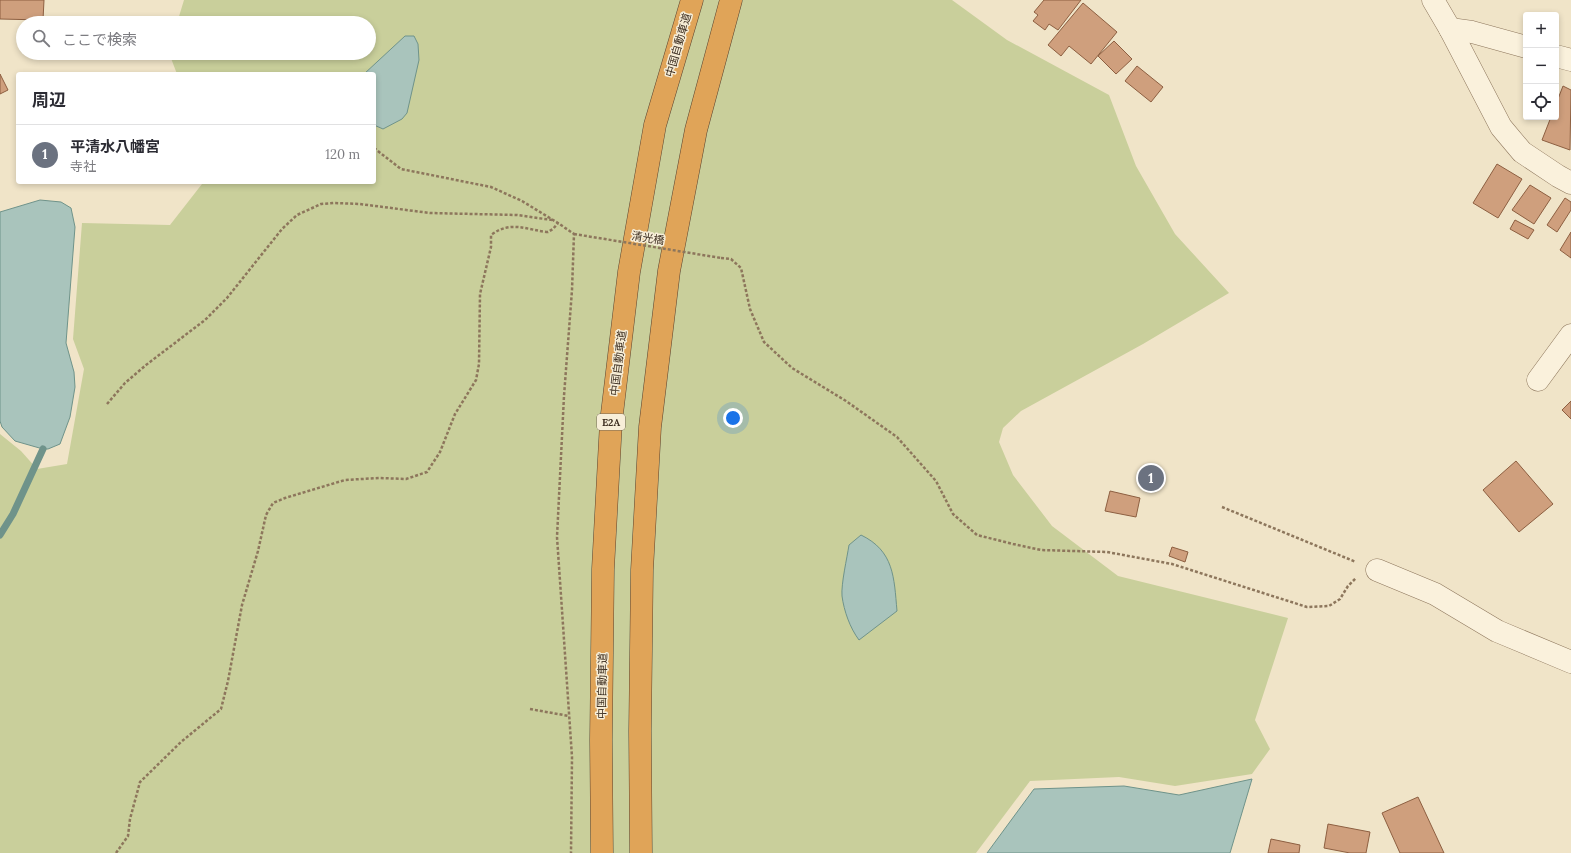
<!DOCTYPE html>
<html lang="ja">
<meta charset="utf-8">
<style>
body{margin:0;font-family:Lora,"Noto Sans JP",serif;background:#f2f2f3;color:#2b2b33}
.controls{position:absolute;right:12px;top:12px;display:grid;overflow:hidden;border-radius:4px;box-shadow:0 2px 6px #0003}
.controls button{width:36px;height:36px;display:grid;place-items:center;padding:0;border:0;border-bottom:1px solid #e1e1e2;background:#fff;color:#2b2b33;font:20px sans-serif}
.you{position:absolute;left:733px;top:418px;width:14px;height:14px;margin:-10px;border:3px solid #fff;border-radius:50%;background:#1a73e8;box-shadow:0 0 0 6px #1a73e833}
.badge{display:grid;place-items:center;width:26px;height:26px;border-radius:50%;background:#7c3aed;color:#fff;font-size:13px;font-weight:700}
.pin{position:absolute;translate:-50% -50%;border:2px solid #fff;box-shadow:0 1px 4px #0006}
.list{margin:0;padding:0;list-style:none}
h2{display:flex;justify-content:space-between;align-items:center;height:52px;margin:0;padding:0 16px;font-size:17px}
h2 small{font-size:13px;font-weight:400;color:#7c7c81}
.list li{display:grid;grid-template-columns:26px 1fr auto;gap:12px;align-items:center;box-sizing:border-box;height:60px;padding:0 16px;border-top:1px solid #e1e1e2}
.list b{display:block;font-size:15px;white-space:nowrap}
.list p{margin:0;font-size:13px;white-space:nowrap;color:#7c7c81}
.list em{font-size:13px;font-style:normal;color:#7c7c81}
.icon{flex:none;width:22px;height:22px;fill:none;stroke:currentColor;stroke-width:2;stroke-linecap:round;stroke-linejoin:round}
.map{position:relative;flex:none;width:1571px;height:853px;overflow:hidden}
.search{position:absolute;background:#fff;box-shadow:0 2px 6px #0003;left:16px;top:16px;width:360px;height:44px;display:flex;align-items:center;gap:10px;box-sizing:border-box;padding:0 14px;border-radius:22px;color:#7c7c81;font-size:15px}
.panel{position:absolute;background:#fff;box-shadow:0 2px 6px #0003;left:16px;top:72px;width:360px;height:112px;border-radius:4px}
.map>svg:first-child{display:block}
.green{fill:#c9cf9b}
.water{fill:#a9c4bc;stroke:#6f938a}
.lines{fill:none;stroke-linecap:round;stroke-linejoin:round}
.stream{stroke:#6f938a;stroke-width:7}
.building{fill:#cf9f7d;stroke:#8d5f41}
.street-casing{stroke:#8d765c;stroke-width:23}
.highway-casing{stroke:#5b4430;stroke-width:23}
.path{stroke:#8d765c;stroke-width:2.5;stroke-dasharray:3 2;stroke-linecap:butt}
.street{stroke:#faf1dc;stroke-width:22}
.highway{stroke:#e0a458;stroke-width:22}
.path-bridge{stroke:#8d765c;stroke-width:2.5;stroke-dasharray:3 2;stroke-linecap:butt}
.labels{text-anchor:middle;stroke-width:3;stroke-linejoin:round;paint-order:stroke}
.shield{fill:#f7eed8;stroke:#756857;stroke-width:1}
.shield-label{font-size:10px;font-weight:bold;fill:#3d2e20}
.street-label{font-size:11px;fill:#3d2e20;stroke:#f7eed8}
</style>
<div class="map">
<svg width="1571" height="853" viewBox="0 0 1571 853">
<rect width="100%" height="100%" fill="#f0e4c8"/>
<!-- green -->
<path class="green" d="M 184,0 L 952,0 L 1007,40 L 1109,95 L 1136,166 L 1175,234 L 1229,293 L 1143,344 L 1021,411 L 1003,428 L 999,442 L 1013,475 L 1052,526 L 1118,576 L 1288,618 L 1255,720 L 1270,749 L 1252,774 L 1175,786 L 1119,777 L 1030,781 L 976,853 L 0,853 L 0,434 L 21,451 L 37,469 L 67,464 L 84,369 L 73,339 L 82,223 L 170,225 L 202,184 L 202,182 L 374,182 L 374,74 L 177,74 L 169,53 L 369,53 L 369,23 L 177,23 Z"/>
<!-- water -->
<g class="water">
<path d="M 405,36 L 414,36 L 418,44 L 419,60 L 407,113 L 402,119 L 383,129 L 374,125 L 374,74 L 364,74 Z"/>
<path d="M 40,200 L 61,202 L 71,208 L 75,227 L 66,343 L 74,372 L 75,387 L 70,417 L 60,444 L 48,449 L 43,449 L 15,441 L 2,427 L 0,421 L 0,212 Z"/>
<path d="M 861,535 C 894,551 894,577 897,611 L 859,640 C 850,628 844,611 842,596 C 841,584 847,558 849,545 Z"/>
<path d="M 1252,779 L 1230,853 L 987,853 L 1034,789 L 1124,786 L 1179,795 Z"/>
</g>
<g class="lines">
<!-- stream -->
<path class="stream" d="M 0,535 L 13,514 L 43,449"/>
</g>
<!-- building -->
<g class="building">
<path d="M 0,0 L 44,0 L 43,20 L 0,19 Z"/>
<path d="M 1044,0 L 1081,0 L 1058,30 L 1049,24 L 1045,30 L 1033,21 L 1038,15 L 1034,12 Z"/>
<path d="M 1083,3 L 1117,32 L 1091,64 L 1069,46 L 1061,56 L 1048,45 Z"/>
<path d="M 1114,41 L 1132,59 L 1116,74 L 1098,56 Z"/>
<path d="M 1137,66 L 1163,87 L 1151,102 L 1125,81 Z"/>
<path d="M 0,74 L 8,90 L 0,94 Z"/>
<path d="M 1563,86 L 1571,90 L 1570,150 L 1542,140 L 1551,117 L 1556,117 L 1556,104 Z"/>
<path d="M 1497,164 L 1522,179 L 1498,218 L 1473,203 Z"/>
<path d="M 1530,185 L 1551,198 L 1534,224 L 1512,210 Z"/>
<path d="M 1565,198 L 1571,202 L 1571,210 L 1557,232 L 1547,225 Z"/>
<path d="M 1515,220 L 1534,230 L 1528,239 L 1510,229 Z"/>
<path d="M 1571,232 L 1571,258 L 1560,250 Z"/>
<path d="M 1571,401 L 1571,419 L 1562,410 Z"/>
<path d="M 1516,461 L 1553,504 L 1519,532 L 1483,490 Z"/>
<path d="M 1110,491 L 1140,498 L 1136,517 L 1105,511 Z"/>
<path d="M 1172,547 L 1188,552 L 1185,562 L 1169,556 Z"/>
<path d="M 1418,797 L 1444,853 L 1400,853 L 1382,813 Z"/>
<path d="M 1328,824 L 1370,832 L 1366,853 L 1350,853 L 1324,848 Z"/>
<path d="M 1271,839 L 1300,845 L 1299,853 L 1268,853 Z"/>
</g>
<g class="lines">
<!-- street casing -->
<g class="street-casing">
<g id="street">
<path d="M 1433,0 L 1450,29 L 1501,127 L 1522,152 L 1558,176 L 1571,183"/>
<path d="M 1450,29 L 1472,32 L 1526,47"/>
<path d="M 1556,56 L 1571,60"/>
<path d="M 1538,380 L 1571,335"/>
<path d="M 1377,570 L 1435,594 L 1497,631 L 1571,662"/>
</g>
</g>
<!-- highway casing -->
<g class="highway-casing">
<g id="highway">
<path d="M 602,853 L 601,740 L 603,569 L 611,422 L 629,272 L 655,125 L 692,0"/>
<path d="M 641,853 L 640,731 L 642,570 L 650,427 L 669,271 L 696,130 L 731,0"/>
</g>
</g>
<!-- path -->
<g class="path">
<path d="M 374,148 L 401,169 L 491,187 L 522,201 L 558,223 L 574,234 L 572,290 L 564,396 L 557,537 L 572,757 L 571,853"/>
<path d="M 721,258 L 731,259 L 741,268 L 750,309 L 764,342 L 792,368 L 846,401 L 897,437 L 936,481 L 953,514 L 977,535 L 1013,544 L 1041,550 L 1107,552 L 1172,564 L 1307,607 L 1329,606 L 1340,599 L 1348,586 L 1356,578"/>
<path d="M 107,404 L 125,383 L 146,365 L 205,320 L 227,298 L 282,229 L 297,215 L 321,204 L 334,203 L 360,204 L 430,213 L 517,215 L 552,220"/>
<path d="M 1222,507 L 1356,562"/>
<path d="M 530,709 L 569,716"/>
<path d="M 116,853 L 128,836 L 130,819 L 140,782 L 181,742 L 221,709 L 228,681 L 242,605 L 258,551 L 266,515 L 273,503 L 285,498 L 345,480 L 379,478 L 406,479 L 427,472 L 440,452 L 455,414 L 476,380 L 479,364 L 480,294 L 491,247 L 491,235 C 511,220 526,230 548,232 L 553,229 L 558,223"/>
</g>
<!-- street -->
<use href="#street" class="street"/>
<!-- highway -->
<use href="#highway" class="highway"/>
<!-- path-bridge -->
<path class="path-bridge" d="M 574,234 L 721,258"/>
</g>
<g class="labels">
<!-- shield labels -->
<rect class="shield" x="597" y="414" width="28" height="16" rx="3"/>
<g class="shield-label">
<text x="611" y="426">E2A</text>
</g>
<!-- street labels -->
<g class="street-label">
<text transform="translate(678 45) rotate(-74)" y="4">中国自動車道</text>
<text transform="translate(648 238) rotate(9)" y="4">清光橋</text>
<text transform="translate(618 363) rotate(-83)" y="4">中国自動車道</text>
<text transform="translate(602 686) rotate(-89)" y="4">中国自動車道</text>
</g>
</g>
</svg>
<div class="controls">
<button>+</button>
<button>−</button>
<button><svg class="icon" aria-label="locate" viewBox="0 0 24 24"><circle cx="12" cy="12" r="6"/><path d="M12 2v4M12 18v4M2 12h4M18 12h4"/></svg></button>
</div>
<div class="you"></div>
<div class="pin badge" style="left:1151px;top:478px;background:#6b7280">1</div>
<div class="search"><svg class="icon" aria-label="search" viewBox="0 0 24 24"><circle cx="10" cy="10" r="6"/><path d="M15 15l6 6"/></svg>ここで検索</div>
<section class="panel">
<h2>周辺<small></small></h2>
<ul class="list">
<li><span class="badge" style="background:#6b7280">1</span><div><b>平清水八幡宮</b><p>寺社</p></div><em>120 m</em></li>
</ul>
</section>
</div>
